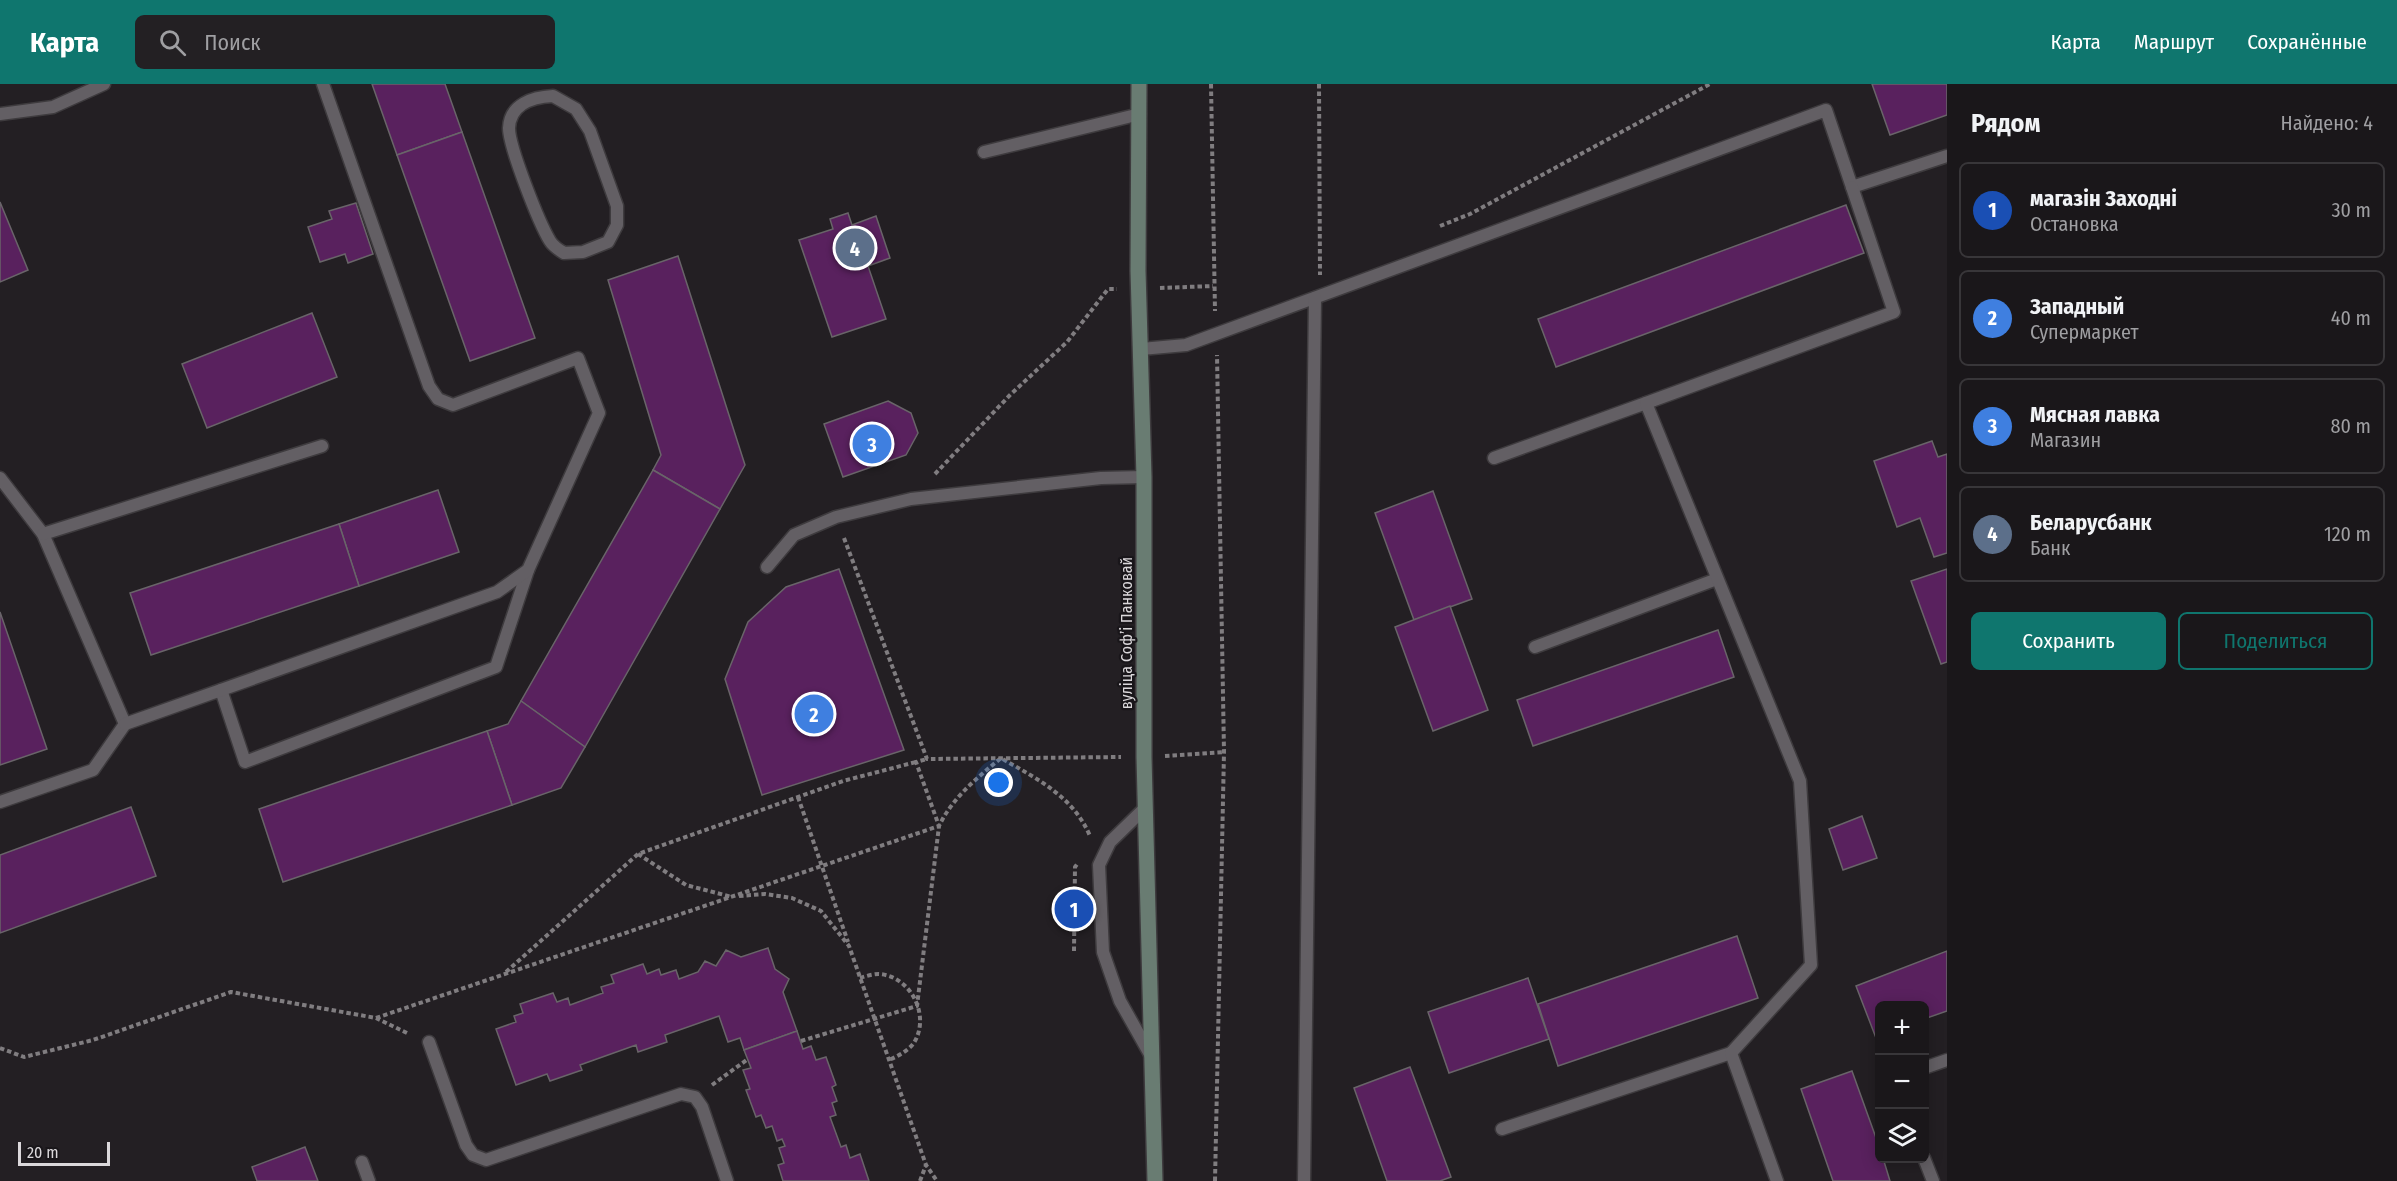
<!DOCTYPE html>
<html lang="ru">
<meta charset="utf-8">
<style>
body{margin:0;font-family:"Fira Sans Condensed",sans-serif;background:#232023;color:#f1f3f6}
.controls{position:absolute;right:18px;bottom:18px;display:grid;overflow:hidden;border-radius:9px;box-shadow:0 3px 15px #0003}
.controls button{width:54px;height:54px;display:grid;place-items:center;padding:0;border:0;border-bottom:2px solid #383639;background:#1a171a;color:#f1f3f6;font:30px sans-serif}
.scale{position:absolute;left:18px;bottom:15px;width:92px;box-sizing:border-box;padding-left:6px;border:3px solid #dbd8db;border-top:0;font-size:16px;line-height:21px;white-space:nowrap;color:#dbd8db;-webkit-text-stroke:4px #19161a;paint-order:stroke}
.you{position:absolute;left:999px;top:699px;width:21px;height:21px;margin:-15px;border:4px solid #fff;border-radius:50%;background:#1a73e8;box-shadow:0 0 0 9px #1a73e833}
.badge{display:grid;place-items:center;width:39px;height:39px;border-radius:50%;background:#0f766e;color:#fff;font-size:20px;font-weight:700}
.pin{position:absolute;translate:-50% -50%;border:3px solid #fff;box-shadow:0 2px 6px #0006}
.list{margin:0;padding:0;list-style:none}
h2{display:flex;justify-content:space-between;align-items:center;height:78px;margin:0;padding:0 24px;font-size:26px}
h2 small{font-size:20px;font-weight:400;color:#9f9fa2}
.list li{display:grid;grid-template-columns:39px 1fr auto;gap:18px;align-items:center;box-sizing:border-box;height:96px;margin:0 12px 12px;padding:0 12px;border:2px solid #383639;border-radius:9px}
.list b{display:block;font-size:22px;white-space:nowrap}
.list p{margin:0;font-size:20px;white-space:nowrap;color:#9f9fa2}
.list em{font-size:20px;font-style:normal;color:#9f9fa2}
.actions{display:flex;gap:12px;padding:18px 24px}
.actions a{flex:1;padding:14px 0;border:2px solid #0f766e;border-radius:9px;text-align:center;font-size:21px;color:#0f766e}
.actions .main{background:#0f766e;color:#fff}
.icon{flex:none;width:33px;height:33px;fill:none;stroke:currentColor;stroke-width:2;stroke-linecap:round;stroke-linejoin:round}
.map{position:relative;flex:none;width:1947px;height:1097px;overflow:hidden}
header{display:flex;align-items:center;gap:36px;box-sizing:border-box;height:84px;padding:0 30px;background:#0f766e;color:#fff}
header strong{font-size:28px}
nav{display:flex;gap:33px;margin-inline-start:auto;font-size:21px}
.search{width:420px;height:54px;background:#232023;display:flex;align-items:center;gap:15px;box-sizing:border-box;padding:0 21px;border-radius:9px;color:#9f9fa2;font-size:22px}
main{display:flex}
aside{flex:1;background:#1a171a}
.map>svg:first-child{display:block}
.building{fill:#59215e;stroke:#696469;stroke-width:1.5}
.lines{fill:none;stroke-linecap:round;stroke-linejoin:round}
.service-casing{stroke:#3e3b3e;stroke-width:15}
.secondary-casing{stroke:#3e3b3e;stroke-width:18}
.path{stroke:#807d80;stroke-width:4;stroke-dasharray:4.5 3;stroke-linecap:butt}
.service{stroke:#635f64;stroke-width:12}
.secondary{stroke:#697c72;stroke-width:15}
.labels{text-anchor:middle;stroke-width:4.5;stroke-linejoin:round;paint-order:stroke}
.street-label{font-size:16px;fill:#dbd8db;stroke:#19161a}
</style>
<header>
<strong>Карта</strong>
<div class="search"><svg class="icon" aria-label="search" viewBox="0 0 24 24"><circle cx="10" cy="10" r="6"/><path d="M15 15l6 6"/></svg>Поиск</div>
<nav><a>Карта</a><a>Маршрут</a><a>Сохранённые</a></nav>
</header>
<main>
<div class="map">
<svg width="1947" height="1097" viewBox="0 0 1947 1097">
<rect width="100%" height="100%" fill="#231f23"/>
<!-- building -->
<g class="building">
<path d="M 372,0 L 445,0 L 462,48 L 397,71 Z"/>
<path d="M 1872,0 L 1947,0 L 1947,31 L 1890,51 Z"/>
<path d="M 462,48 L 535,254 L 470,277 L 397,71 Z"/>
<path d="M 0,118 L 28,186 L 0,198 Z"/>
<path d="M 356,119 L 373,170 L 348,179 L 345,170 L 320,178 L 308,143 L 332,135 L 329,127 Z"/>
<path d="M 1846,121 L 1864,169 L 1556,283 L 1538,235 Z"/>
<path d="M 848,129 L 852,141 L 876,132 L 890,174 L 868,182 L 886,235 L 832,253 L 799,156 L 833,145 L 830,135 Z"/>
<path d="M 678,172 L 745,381 L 720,425 L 653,386 L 661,371 L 608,196 Z"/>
<path d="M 312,229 L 337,293 L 207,344 L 182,280 Z"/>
<path d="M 888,317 L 911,329 L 918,349 L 906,371 L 843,393 L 824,340 Z"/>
<path d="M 1932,357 L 1938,373 L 1947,370 L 1947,469 L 1934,473 L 1920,434 L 1897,443 L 1874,377 Z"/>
<path d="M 653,386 L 720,425 L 585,663 L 521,617 Z"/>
<path d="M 438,406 L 459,468 L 359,502 L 339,440 Z"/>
<path d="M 1433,407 L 1472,515 L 1414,536 L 1375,429 Z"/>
<path d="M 339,440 L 359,502 L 151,571 L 130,509 Z"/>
<path d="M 839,485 L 904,666 L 762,711 L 725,595 L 748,538 L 786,503 Z"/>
<path d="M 1947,485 L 1947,578 L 1941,580 L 1911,497 Z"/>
<path d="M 1450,522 L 1488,626 L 1433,647 L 1395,543 Z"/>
<path d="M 0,528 L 47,665 L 0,681 Z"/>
<path d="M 1718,546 L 1734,593 L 1533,662 L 1517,616 Z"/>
<path d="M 521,617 L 585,663 L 561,704 L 512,721 L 487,647 L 508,640 Z"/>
<path d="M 487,647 L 512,721 L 283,798 L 259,725 Z"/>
<path d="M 131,723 L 156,792 L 0,849 L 0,771 Z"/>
<path d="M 1862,732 L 1877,774 L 1843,786 L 1829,745 Z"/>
<path d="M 1737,852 L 1758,914 L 1558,982 L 1538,920 Z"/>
<path d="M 768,864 L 775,885 L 789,895 L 783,908 L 797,947 L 744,966 L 740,954 L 728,958 L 719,932 L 665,951 L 667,958 L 638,968 L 636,961 L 580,981 L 582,986 L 550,997 L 547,990 L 516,1001 L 496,945 L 516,938 L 514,932 L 523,929 L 520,920 L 553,909 L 557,918 L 568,914 L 570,921 L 603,909 L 601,903 L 614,899 L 611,891 L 643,880 L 647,890 L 659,885 L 661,891 L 676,886 L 679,895 L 698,888 L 705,877 L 716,882 L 726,866 L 741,873 Z"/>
<path d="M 1947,867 L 1947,927 L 1924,935 L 1924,922 L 1880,922 L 1880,952 L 1876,954 L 1856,902 Z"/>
<path d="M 1528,894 L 1549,955 L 1449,989 L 1428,928 Z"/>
<path d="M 797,947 L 803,965 L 811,962 L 816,976 L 826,973 L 836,1001 L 832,1003 L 837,1017 L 832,1019 L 836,1031 L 830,1033 L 841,1063 L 846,1061 L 850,1074 L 860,1070 L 869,1097 L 783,1097 L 778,1081 L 784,1079 L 779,1064 L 785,1062 L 782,1055 L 777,1057 L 772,1042 L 766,1044 L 761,1031 L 756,1033 L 746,1006 L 750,1005 L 743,986 L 751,984 L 744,966 Z"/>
<path d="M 1410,983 L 1451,1093 L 1440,1097 L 1387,1097 L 1354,1004 Z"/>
<path d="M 1852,987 L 1880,1065 L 1880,1074 L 1883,1074 L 1890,1097 L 1833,1097 L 1801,1005 Z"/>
<path d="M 305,1063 L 318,1097 L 257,1097 L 252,1083 Z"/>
</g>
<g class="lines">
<!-- service casing -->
<g class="service-casing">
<g id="service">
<path d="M 553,12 L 576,25 L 590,47 L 617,122 L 617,141 L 608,158 L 583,168 L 564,169 C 559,166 553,162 550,157 C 539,139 509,63 509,44 C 510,20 533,13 553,12 Z"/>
<path d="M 0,30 L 53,23 L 104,0"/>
<path d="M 984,68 L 1140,30"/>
<path d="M 1141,265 L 1186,261 L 1826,26 L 1852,103 L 1947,72"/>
<path d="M 1494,374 L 1646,319"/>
<path d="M 0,394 L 43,450 L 125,640 L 93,686 L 0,718"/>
<path d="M 43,450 L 322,362"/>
<path d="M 767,483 L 794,451 L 836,433 L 911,415 L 1101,394 L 1144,393"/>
<path d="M 1535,563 L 1717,495"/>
<path d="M 221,606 L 245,678 L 496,583 L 528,486"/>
<path d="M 125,640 L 497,508 L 528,486 L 599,329 L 578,274 L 453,321 L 438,315 L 429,302 L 323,0"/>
<path d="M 1146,723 L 1110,758 L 1099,781 L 1103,868 L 1120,917 L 1151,972"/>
<path d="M 429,958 L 466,1061 L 473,1071 L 486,1076 L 681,1010 L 695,1013 L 702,1023 L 727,1097"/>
<path d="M 1924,984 L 1947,976"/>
<path d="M 1502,1045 L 1731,969"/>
<path d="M 1924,1074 L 1933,1097"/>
<path d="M 362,1078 L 369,1097"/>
<path d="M 1304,1097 L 1315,214"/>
<path d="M 1777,1097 L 1731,969 L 1811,881 L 1800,697 L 1646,319 L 1894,228 L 1852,103"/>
</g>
</g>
<!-- secondary casing -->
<g class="secondary-casing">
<path id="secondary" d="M 1139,0 L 1138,187 L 1144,393 L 1144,673 L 1155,1097"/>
</g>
<!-- path -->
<g class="path">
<path d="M 1211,0 L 1215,227"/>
<path d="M 1319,0 L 1320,191"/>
<path d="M 1440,142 L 1470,130 L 1710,0"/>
<path d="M 1160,204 L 1213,202"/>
<path d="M 935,390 L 1010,311 L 1067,258 L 1108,205 L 1117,205"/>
<path d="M 844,454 L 927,675 L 1121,673"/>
<path d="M 1165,672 L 1224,668"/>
<path d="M 798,713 L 848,858"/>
<path d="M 638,770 L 686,801 L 732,813"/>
<path d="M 739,812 L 765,810 L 792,814 L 821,827 L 849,862 L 926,1081 L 937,1097"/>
<path d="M 1074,867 L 1075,783 L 1078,779"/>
<path d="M 506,888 L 638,770 L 843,697 L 916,678"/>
<path d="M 860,894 C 866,892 873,890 879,890 C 910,892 930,930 915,957 C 910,966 898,972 889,976"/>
<path d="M 376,934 L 939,742 L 916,678 L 927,675"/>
<path d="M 801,957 L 917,922 L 939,742 C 953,713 977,694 1001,674 C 1037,695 1073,712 1090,752"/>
<path d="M 0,964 L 24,973 L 93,956 L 231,908 L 376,934 L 409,950"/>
<path d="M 712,1001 L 748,975"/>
<path d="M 920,1097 L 926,1081"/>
<path d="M 1215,1097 L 1224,668 L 1217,271"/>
</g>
<!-- service -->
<use href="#service" class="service"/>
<!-- secondary -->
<use href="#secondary" class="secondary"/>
</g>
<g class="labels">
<!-- street labels -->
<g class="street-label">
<text transform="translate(1126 549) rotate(-90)" y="6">вуліца Софʼі Панковай</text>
</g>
</g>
</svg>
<div class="controls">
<button>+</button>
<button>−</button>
<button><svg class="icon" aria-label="layers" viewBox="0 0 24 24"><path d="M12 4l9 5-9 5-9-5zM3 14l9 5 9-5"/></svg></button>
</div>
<div class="scale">20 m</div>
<div class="you"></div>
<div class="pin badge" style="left:1074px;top:825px;background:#1a4fb4">1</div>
<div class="pin badge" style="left:814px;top:630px;background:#3f7fe0">2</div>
<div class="pin badge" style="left:872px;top:360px;background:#3f7fe0">3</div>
<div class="pin badge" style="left:855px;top:164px;background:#5c6f8a">4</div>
</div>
<aside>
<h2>Рядом<small>Найдено: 4</small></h2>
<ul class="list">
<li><span class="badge" style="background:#1a4fb4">1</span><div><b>магазін Заходні</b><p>Остановка</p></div><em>30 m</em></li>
<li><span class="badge" style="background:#3f7fe0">2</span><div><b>Западный</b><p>Супермаркет</p></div><em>40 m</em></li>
<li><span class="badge" style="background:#3f7fe0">3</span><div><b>Мясная лавка</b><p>Магазин</p></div><em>80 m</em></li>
<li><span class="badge" style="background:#5c6f8a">4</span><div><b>Беларусбанк</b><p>Банк</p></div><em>120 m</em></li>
</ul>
<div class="actions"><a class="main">Сохранить</a><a>Поделиться</a></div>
</aside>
</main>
